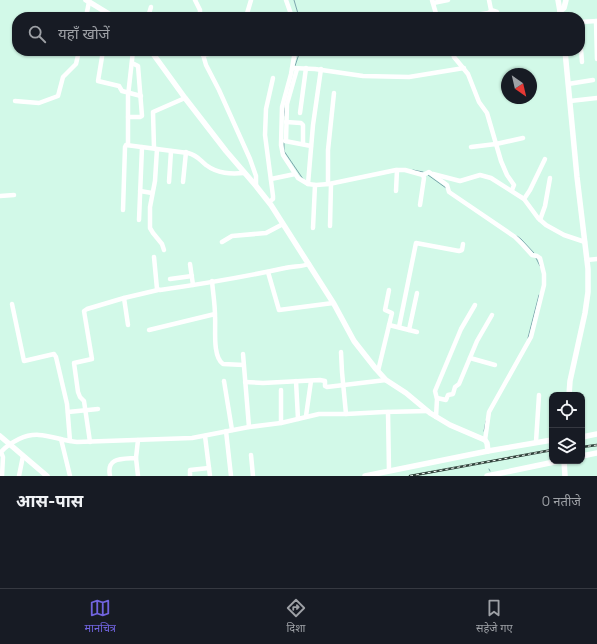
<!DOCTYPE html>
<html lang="hi">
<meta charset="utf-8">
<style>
body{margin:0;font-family:"Space Grotesk","Noto Sans Devanagari",sans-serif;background:#242831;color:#f1f3f6}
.controls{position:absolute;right:12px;bottom:12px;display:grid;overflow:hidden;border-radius:8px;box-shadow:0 1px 3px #0004}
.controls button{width:36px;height:36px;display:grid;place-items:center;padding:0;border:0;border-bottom:1px solid #363941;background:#171b24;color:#f1f3f6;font:20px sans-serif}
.compass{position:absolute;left:501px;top:68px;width:36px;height:36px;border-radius:50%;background:#171b24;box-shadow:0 1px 3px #0004;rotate:146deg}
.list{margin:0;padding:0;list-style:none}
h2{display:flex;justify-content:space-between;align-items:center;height:52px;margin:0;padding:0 16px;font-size:17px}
h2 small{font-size:13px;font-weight:400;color:#9ea1a6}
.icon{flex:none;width:22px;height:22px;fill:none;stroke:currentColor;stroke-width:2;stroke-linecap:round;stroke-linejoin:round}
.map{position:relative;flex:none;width:597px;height:476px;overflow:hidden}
.search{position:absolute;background:#171b24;box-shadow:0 1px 3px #0004;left:12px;right:12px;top:12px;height:44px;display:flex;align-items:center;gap:10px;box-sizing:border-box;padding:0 14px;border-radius:16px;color:#9ea1a6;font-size:15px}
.sheet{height:112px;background:#171b24}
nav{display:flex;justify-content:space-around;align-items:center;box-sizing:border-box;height:56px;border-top:1px solid #363941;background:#171b24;font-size:11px;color:#9ea1a6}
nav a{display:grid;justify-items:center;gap:2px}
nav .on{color:#7164df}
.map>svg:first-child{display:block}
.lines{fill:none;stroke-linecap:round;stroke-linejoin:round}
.stream{stroke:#7ca5ad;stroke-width:1}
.minor{stroke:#fff;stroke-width:4.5}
.tertiary{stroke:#fff;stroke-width:5.5}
.rail-casing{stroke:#30413a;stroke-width:2.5}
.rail{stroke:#f6fefa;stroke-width:1;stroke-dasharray:3;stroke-linecap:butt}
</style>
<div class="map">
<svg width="597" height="476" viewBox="0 0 597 476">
<rect width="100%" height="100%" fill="#d2f9e8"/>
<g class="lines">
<!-- stream -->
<g class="stream">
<path d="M 294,0 L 299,17"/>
<path d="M 295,66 L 300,51"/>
<path d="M 284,116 L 285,108"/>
<path d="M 284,142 L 284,151 L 303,179"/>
<path d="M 413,170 L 423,172"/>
<path d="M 428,175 L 446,188"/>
<path d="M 517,236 L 521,239 L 534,253"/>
<path d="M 536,258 L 540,266"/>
<path d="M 528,338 L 539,295"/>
<path d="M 484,431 L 486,421"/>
<path d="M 489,469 L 490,471"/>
</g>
<!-- minor -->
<g class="minor">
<path d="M 195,0 L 200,10 L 200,17"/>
<path d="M 286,0 L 292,17"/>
<path d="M 432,0 L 437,17"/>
<path d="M 489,0 L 491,10 L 497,12 L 498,17"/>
<path d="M 433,3 L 448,0"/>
<path d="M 86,17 L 89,2"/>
<path d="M 148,17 L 151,7"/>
<path d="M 246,17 L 251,0"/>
<path d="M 465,17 L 488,13 L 492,11"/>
<path d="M 596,21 L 597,59"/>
<path d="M 580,22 L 597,21"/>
<path d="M 580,38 L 582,62"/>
<path d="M 103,51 L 98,81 L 119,86 L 122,91 L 141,96"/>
<path d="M 202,51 L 206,65 L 219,90 L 250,159 L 256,176 L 256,186"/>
<path d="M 295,51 L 291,74 L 282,107 L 281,145 L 283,155 L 298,178 L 308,184 L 316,185 L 329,184 L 396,170 L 405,170 L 423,175 L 429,172 L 447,185 L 449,192 L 515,237 L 522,244 L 532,255 L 537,256 L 540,258 L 544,274 L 544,285 L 531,337 L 489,412 L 485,440"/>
<path d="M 452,51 L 454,57 L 468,74 L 479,102 L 487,113 L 501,161 L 507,175 L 514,185 L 512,190"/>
<path d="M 203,55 L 224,51"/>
<path d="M 292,68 L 315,69 L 363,76 L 409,77 L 464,68"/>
<path d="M 568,84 L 593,80"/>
<path d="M 15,101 L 39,103 L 58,96 L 63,77 L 76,64 L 79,51"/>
<path d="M 570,101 L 597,98"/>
<path d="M 300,113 L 306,68"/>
<path d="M 128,117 L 140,117 L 142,116 L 138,66 L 132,63"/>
<path d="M 286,122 L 301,123 L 303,125 L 303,144"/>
<path d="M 285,141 L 311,146"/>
<path d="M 286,141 L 287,104 L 297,69"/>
<path d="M 128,145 L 128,96 L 133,51"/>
<path d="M 471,147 L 496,144 L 523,138"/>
<path d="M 154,148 L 153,112 L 185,98"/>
<path d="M 157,149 L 155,181 L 150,207 L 150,228 L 153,233 L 162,244 L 164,250"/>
<path d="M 433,174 L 460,181 L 480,175 L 491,178 L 524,199 L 538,218 L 546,225 L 564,235 L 585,242"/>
<path d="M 271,179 L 295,174"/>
<path d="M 169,182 L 171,151"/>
<path d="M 183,182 L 186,152"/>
<path d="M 308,184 L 313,125 L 321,69"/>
<path d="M 328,184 L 328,150 L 334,93"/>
<path d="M 140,191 L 152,193"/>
<path d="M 396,191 L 397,170"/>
<path d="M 0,196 L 14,195"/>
<path d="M 524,199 L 530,190 L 545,159"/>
<path d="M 269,202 L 273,199 L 273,196 L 265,135 L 266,109 L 273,78"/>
<path d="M 420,205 L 424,178 L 423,175"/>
<path d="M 123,210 L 125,147 L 126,145 L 188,153 C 197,155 200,160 206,165 C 218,174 231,174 244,173"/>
<path d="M 139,220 L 142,147"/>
<path d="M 540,220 L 545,206 L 550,178"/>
<path d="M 330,226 L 331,184"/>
<path d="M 313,228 L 315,185"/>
<path d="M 222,242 L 232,236 L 266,233 L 283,224"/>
<path d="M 154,257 L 157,289 L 160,290 C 202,284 244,277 285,268 C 293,266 301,267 309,264"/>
<path d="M 587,260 L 597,259"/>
<path d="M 190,264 L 193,285"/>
<path d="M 268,272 L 279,310 L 333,303"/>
<path d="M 170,279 L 192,276"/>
<path d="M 212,281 C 213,293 215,304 215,316 C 216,328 212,356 223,364 L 244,365"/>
<path d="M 124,298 L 128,325"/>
<path d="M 12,304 L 24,361 L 54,354 L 56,357 L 67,404 L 70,441"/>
<path d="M 389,325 L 417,332"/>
<path d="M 399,327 L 416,243 L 459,251 L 462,250 L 463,244"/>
<path d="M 149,330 L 215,314"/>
<path d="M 409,330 L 417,293"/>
<path d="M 341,352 L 342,372 L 346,414"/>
<path d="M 243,354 L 249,427"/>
<path d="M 470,358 L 495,365"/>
<path d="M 378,371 L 392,313 L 385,310 L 389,290"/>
<path d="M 224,381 L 232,430"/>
<path d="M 296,381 L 298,419"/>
<path d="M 245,382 L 263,383 L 320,380 L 325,381 L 325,386 L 327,387 L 386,380"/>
<path d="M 281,390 L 281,423"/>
<path d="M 437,398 L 446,400 L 448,395 L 453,394 L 455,387 L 459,384 L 477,341 L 492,315"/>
<path d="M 68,412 L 98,409"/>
<path d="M 388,412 L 389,471"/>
<path d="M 306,416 L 311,381"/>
<path d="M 436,417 L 437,399 L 435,391 L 461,329 L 475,305"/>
<path d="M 226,431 L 231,476"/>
<path d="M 205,436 L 210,476"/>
<path d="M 61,439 L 70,476"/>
<path d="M 138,440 L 136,458 L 138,476"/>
<path d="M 90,442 L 84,401 L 80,397 L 78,392 L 74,363 L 92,359 L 84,311 L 87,309 L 124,298 L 158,290"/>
<path d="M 536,442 L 539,395"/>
<path d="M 251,455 L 253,476"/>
<path d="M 2,476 L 3,457 L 1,452 C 6,446 11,443 19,439 C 40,429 55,440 77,442 L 192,438 L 249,427 L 281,423 L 319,414 L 346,414 L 384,412 L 428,411"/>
<path d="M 19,476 L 23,456"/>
<path d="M 110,476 C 106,457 122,459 136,458"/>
<path d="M 190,476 L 190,470 L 209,468"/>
</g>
<!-- tertiary -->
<g class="tertiary">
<path d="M 86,0 L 114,17"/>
<path d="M 558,0 L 561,17"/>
<path d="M 560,11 L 564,8 L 566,0"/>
<path d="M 151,51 L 185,98 L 226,151 L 256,186 L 271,205 L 334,304 L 354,341 L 376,369 L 386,380 L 406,393 L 430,413 L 450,425 L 485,440 L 487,443 L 488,451"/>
<path d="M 565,51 L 577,177 L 588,269 L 588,292 L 585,313 L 570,381 L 569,395"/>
<path d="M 0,436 L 47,476"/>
<path d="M 582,437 L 597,434"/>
<path d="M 582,456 L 597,453"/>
<path d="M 564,461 L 565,476"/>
<path d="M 365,476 L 488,451 L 552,440"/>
<path d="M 487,476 L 559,461"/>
</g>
<!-- rail casing -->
<g class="rail-casing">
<g id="rail">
<path d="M 582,447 L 597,445"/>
<path d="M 410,476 L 552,450"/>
</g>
</g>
<!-- rail -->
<use href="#rail" class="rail"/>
</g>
</svg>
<div class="controls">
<button><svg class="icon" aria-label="locate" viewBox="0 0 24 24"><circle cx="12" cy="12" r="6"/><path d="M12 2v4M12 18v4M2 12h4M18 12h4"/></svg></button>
<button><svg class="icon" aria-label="layers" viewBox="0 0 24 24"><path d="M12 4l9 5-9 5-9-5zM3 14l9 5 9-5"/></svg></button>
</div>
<svg class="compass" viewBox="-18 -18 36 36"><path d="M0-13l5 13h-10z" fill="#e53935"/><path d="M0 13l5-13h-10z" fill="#9ea1a6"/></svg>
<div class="search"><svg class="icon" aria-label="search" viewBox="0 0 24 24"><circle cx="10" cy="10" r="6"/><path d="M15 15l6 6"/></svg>यहाँ खोजें</div>
</div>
<section class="sheet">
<h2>आस-पास<small>0 नतीजे</small></h2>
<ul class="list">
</ul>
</section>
<nav>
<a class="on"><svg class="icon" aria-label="map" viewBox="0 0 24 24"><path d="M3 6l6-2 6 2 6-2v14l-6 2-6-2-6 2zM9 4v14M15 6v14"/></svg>मानचित्र</a>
<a><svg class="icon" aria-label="directions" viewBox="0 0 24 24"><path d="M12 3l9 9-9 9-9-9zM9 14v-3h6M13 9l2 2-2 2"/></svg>दिशा</a>
<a><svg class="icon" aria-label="saved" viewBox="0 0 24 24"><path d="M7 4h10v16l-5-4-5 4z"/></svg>सहेजे गए</a>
</nav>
